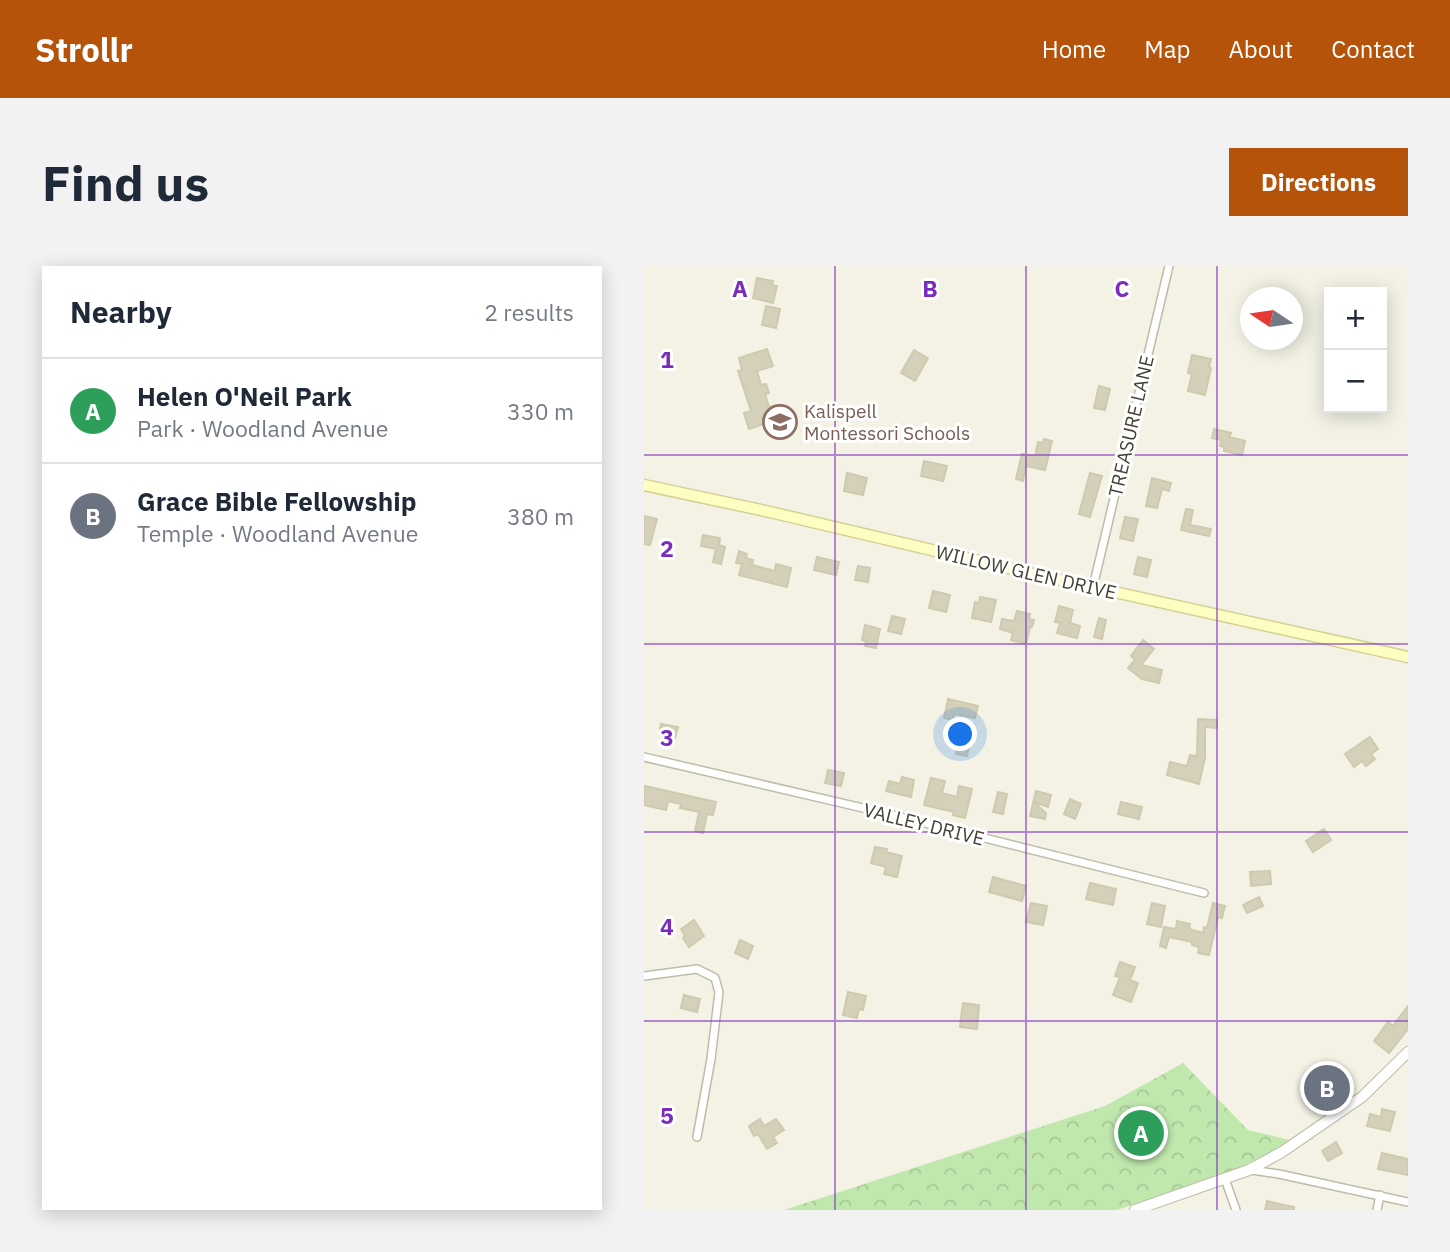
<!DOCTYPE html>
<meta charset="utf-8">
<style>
body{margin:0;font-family:"IBM Plex Sans",sans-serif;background:#f2f2f3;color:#1f2937}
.controls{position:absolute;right:21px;top:21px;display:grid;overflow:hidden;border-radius:0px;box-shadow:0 4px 18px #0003}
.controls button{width:63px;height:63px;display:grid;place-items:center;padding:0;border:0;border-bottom:2px solid #e0e1e3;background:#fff;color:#1f2937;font:35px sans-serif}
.compass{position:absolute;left:596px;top:21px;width:63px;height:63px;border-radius:50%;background:#fff;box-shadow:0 4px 18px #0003;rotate:283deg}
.you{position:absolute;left:317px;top:469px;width:24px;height:24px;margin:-18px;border:5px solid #fff;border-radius:50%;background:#1a73e8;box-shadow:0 0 0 10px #1a73e833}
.badge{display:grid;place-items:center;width:46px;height:46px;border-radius:50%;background:#b45309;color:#fff;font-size:23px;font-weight:700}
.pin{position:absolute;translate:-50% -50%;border:4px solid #fff;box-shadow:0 2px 7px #0006}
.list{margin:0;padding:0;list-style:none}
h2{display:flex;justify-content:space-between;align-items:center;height:91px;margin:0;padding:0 28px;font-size:30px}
h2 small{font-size:23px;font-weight:400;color:#747a83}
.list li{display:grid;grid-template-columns:46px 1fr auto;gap:21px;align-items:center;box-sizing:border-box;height:105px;padding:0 28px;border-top:2px solid #e0e1e3}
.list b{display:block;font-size:26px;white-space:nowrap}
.list p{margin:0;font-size:23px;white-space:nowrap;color:#747a83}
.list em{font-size:23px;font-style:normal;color:#747a83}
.map{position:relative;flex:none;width:764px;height:944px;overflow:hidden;border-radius:0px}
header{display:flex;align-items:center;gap:42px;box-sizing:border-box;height:98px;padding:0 35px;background:#b45309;color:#fff}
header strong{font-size:33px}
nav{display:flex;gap:38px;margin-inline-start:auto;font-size:24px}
.intro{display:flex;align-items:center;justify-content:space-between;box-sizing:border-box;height:168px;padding:0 42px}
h1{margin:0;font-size:49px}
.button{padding:18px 32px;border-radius:0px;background:#b45309;color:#fff;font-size:24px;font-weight:700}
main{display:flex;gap:42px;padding:0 42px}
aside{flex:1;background:#fff;border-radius:0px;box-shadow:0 4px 18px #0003}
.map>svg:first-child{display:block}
.park{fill:url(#park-crowns)}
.building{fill:#d4d0ba;stroke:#cfcaad;stroke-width:2}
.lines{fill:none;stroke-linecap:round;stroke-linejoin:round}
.minor-casing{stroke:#bebca7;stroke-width:10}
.tertiary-casing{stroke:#bebca7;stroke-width:12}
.secondary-casing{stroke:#d3d194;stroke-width:13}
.minor{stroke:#fff;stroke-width:7}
.tertiary{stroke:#fff;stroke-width:10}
.secondary{stroke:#fffec2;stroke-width:10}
.grid{fill:none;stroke:#7b2cbf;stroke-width:2;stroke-opacity:0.55}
.labels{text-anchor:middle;stroke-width:6;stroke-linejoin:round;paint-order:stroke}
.education-label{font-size:19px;fill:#785e54;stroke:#fff;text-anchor:start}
.street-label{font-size:19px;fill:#454234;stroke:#fff}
.grid-label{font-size:23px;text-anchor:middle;font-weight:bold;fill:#7b2cbf;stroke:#fff;stroke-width:6;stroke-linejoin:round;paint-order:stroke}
</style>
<header>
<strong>Strollr</strong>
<nav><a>Home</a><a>Map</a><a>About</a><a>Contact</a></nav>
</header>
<div class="intro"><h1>Find us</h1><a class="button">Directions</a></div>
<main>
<aside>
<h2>Nearby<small>2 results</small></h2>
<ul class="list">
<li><span class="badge" style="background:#2e9e5b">A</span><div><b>Helen O'Neil Park</b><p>Park · Woodland Avenue</p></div><em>330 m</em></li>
<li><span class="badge" style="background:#6b7280">B</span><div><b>Grace Bible Fellowship</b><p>Temple · Woodland Avenue</p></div><em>380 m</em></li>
</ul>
</aside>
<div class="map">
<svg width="764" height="944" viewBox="0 0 764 944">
<defs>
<pattern id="park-crowns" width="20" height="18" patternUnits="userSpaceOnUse" patternTransform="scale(1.75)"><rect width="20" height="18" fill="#c0e8ad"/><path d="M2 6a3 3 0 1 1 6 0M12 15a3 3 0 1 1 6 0" fill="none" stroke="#a6c895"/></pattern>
</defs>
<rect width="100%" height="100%" fill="#f3f2e5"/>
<!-- park -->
<path class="park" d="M 539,797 L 604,864 L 646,874 L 622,889 L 594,902 L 473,944 L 140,944 L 461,840 Z"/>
<!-- building -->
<g class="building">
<path d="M 113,12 L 129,15 L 128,19 L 133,20 L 129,37 L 109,32 Z"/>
<path d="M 122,40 L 136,43 L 132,62 L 118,59 Z"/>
<path d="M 123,83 L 129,100 L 113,105 L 117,119 L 122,118 L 125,127 L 121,128 L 125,141 L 130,140 L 135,153 L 105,163 L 100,147 L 107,145 L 94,105 L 98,104 L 95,92 Z"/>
<path d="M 270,84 L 284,92 L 271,115 L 257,107 Z"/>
<path d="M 548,89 L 567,93 L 565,101 L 567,102 L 561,129 L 544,125 L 548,108 L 544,107 Z"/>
<path d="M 455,120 L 466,123 L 461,144 L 450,142 Z"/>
<path d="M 570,163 L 587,167 L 585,171 L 601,175 L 598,189 L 580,185 L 580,181 L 576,180 L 577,174 L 568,172 Z"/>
<path d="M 400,173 L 408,175 L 401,204 L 382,200 L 379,215 L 372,213 L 378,188 L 391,190 L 394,176 L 399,177 Z"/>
<path d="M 280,195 L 303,200 L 299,215 L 277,210 Z"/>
<path d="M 203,207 L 223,212 L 219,229 L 200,225 Z"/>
<path d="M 446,207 L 458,210 L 446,251 L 435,248 Z"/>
<path d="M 508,212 L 527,217 L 525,225 L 518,223 L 513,242 L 502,240 Z"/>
<path d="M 542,243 L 549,244 L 546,259 L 567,263 L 565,270 L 537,264 Z"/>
<path d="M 0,250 L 13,253 L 6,279 L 0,278 Z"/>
<path d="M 481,251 L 494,253 L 489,275 L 476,272 Z"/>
<path d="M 59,269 L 76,272 L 75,279 L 81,281 L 77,298 L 69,296 L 72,283 L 57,280 Z"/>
<path d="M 95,285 L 103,288 L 102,292 L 109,294 L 108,299 L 131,305 L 132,298 L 147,302 L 143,321 L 95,309 L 98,298 L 92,297 Z"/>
<path d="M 173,291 L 195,296 L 192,309 L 170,304 Z"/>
<path d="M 494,291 L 507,294 L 503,311 L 490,308 Z"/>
<path d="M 214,300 L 226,302 L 224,316 L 211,314 Z"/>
<path d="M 289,325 L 306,329 L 302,346 L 285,342 Z"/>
<path d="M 336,331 L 352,334 L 347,356 L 328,352 L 331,336 L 335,337 Z"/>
<path d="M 415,340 L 429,344 L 426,357 L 436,360 L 433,372 L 413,367 L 416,357 L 411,356 Z"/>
<path d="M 373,345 L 386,348 L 385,353 L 390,354 L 388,361 L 386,361 L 382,378 L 367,374 L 369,367 L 356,363 L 358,353 L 370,355 Z"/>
<path d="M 248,350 L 261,353 L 257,368 L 244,365 Z"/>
<path d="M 455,352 L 462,354 L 458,373 L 450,371 Z"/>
<path d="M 221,359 L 236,363 L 232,382 L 221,380 L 222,375 L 218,374 Z"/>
<path d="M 499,374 L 510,383 L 497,399 L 518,404 L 515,417 L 498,413 L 484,402 L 491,394 L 487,390 Z"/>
<path d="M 304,433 L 334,440 L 331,452 L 310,448 L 309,454 L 300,452 Z"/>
<path d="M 554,453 L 573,454 L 573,462 L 561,461 L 561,492 L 555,518 L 523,509 L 526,496 L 543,500 L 546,489 L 553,490 Z"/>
<path d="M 17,458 L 34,461 L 31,472 L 15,468 Z"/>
<path d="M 316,468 L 327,471 L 323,490 L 312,488 Z"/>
<path d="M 726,471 L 734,483 L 727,488 L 731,493 L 722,500 L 718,495 L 710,501 L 701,488 Z"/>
<path d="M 184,504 L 200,507 L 197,520 L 181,517 Z"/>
<path d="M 258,511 L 270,514 L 267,531 L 242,525 L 245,515 L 256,518 Z"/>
<path d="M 287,512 L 301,515 L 298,527 L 313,531 L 315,520 L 328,523 L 321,552 L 309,549 L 310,546 L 280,539 Z"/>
<path d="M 1,520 L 72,536 L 69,549 L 63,548 L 59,567 L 51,565 L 55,546 L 36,542 L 37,538 L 24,535 L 22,544 L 0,539 Z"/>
<path d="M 392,525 L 407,529 L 404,541 L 390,536 L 402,547 L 401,553 L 386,550 Z"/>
<path d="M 354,526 L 363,528 L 359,548 L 349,546 Z"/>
<path d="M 426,533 L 437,538 L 431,553 L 420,548 Z"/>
<path d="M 477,536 L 498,541 L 495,553 L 474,548 Z"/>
<path d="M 680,563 L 687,574 L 669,586 L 662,575 Z"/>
<path d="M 231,581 L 243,583 L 242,586 L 258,590 L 253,611 L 240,608 L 242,601 L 227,597 Z"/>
<path d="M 626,605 L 627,618 L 607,620 L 606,606 Z"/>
<path d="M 349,611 L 382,620 L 378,635 L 345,626 Z"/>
<path d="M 446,617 L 472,623 L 469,639 L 442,633 Z"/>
<path d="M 615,631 L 619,640 L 603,647 L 599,639 Z"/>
<path d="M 387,637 L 403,640 L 399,659 L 382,656 Z"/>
<path d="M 508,637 L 521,640 L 517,661 L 503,658 Z"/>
<path d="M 569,637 L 581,640 L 578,652 L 574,651 L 565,689 L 554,687 L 555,681 L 548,679 L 548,676 L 525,671 L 522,682 L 516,680 L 520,661 L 532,663 L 533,655 L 546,658 L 545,663 L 559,667 L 560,661 L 563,662 Z"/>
<path d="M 50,654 L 60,670 L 45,681 L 39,672 L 41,670 L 37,663 Z"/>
<path d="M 96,674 L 109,680 L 104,693 L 91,687 Z"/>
<path d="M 476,696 L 491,701 L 486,714 L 494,717 L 487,736 L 469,729 L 476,711 L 471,710 Z"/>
<path d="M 204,726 L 222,730 L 219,744 L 215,743 L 213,752 L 199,749 Z"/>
<path d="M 40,729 L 56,733 L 53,746 L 37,742 Z"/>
<path d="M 319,737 L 335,739 L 333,763 L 316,761 Z"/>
<path d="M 764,740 L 764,763 L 745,787 L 730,775 L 744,756 L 749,760 Z"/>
<path d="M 691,808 L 696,816 L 693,818 L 696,823 L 676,838 L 667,826 Z"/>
<path d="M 738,843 L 751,846 L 746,865 L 723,860 L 726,848 L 737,851 Z"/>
<path d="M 116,853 L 120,860 L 132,853 L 140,864 L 129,871 L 133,877 L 123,883 L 114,868 L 110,870 L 105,860 Z"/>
<path d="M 692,876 L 698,887 L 684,895 L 678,885 Z"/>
<path d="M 738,887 L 764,893 L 764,909 L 734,903 Z"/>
<path d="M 623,935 L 650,941 L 650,944 L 621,944 Z"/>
</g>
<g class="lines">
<!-- minor casing -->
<g class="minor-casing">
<g id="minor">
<path d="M 449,321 L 525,0"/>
<path d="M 0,491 L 249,549 L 560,627"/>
<path d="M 0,710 L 53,703 L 71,712 L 75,726 L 67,793 L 53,871"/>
<path d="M 607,904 L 635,908 L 764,936"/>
<path d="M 581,913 L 592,944"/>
<path d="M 733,944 L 736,929"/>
</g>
</g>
<!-- tertiary casing -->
<g class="tertiary-casing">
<path id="tertiary" d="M 491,944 L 605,904 L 638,886 L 718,831 L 764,786"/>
</g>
<!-- secondary casing -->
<g class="secondary-casing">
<path id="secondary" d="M 0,219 L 126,246 L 407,312 L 764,391"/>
</g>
<!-- minor -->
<use href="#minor" class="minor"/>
<!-- tertiary -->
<use href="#tertiary" class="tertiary"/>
<!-- secondary -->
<use href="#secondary" class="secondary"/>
</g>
<!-- grid -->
<path class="grid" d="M 191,0 L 191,944M 382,0 L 382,944M 573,0 L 573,944M 0,189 L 764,189M 0,378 L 764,378M 0,566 L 764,566M 0,755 L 764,755"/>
<!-- icons -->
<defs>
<g id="school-ring" transform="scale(1.75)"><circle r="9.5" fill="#fff" stroke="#8d6e63" stroke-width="1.5"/><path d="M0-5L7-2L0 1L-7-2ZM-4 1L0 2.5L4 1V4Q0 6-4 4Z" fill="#8d6e63"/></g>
</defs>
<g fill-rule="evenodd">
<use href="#school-ring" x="136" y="156"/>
</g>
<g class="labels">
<!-- education labels -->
<g class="education-label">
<text x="160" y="152">Kalispell<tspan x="160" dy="22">Montessori Schools</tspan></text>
</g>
<!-- street labels -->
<g class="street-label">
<text transform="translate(487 160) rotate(-77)" y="7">TREASURE LANE</text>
<text transform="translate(382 306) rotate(13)" y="7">WILLOW GLEN DRIVE</text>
<text transform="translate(280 558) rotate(14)" y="7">VALLEY DRIVE</text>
</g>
</g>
<g class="grid-label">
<text x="96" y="31">A</text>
<text x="286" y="31">B</text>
<text x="478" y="31">C</text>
<text x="23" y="102">1</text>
<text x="23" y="291">2</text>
<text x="23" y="480">3</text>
<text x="23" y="669">4</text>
<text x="23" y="858">5</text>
</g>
</svg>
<div class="controls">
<button>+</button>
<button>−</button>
</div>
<svg class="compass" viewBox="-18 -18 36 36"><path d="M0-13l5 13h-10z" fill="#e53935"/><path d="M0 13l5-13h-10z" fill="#747a83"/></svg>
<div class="you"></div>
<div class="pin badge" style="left:497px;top:867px;background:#2e9e5b">A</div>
<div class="pin badge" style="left:683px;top:822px;background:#6b7280">B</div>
</div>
</main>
